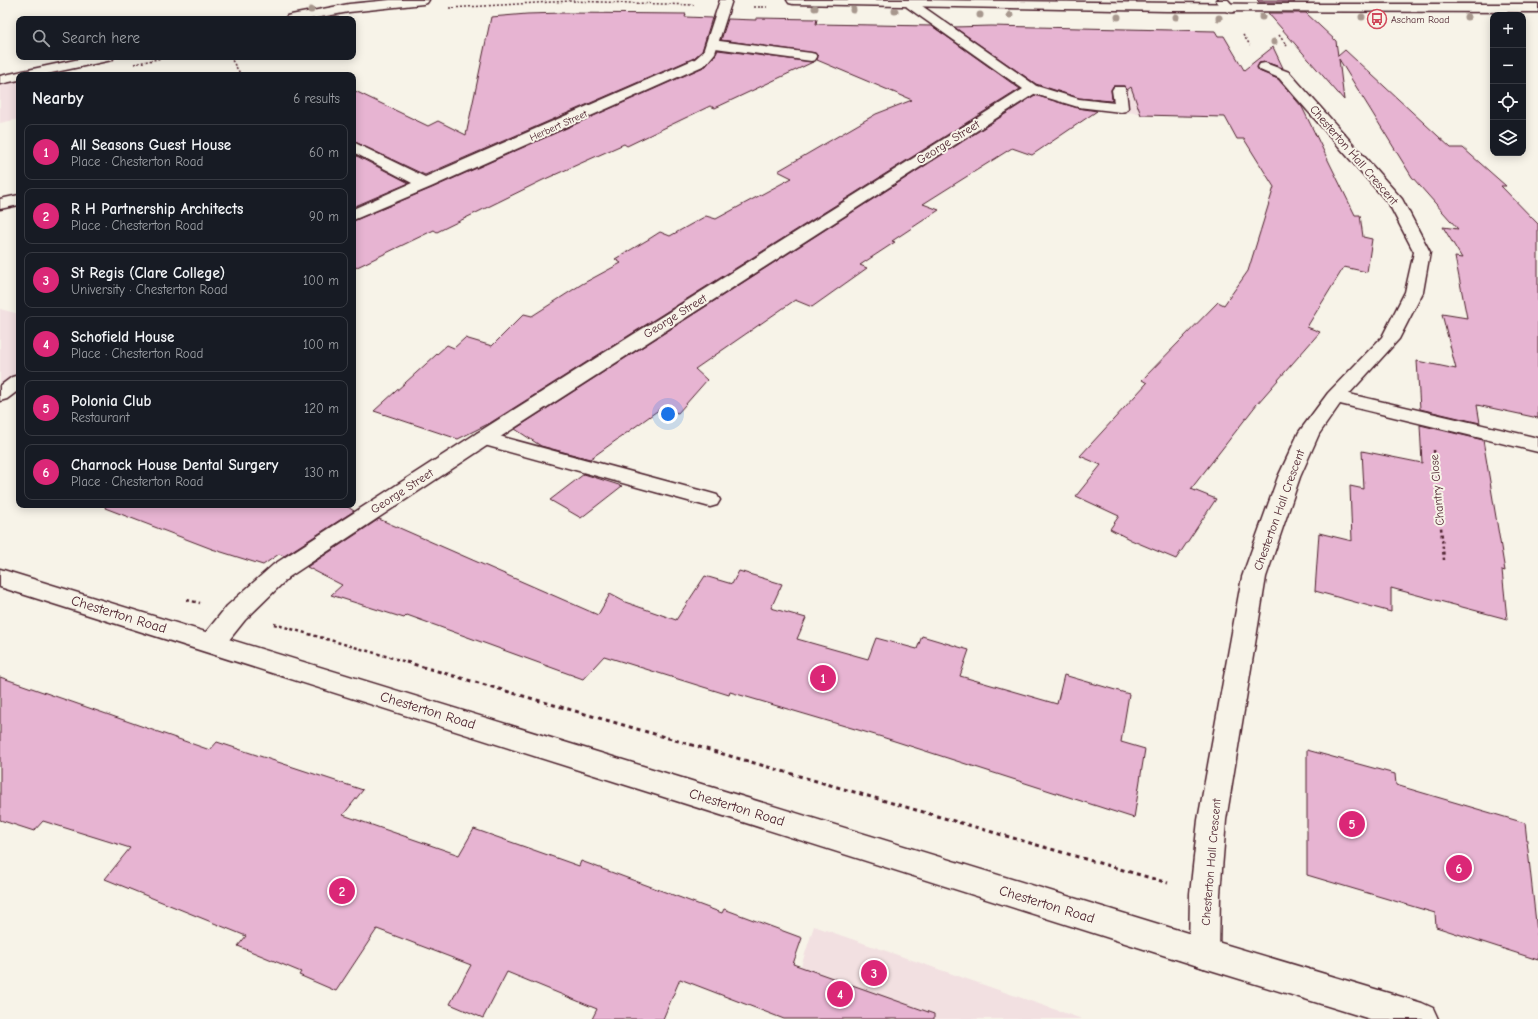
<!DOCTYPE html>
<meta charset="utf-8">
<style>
body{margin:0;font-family:"Comic Neue",sans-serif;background:#242831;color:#f1f3f6}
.controls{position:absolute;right:12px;top:12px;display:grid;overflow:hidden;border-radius:8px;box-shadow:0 2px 10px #0003}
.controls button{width:36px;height:36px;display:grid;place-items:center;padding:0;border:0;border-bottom:1px solid #363941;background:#171b24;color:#f1f3f6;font:20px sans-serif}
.you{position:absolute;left:668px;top:414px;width:14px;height:14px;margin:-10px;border:3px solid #fff;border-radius:50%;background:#1a73e8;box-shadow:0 0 0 6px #1a73e833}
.badge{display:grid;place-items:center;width:26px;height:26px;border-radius:50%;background:#db2777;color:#fff;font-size:13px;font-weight:700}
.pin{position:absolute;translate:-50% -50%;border:2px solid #fff;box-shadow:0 1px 4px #0006}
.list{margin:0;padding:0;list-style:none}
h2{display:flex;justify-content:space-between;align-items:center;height:52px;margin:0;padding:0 16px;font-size:17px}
h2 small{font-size:13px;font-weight:400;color:#9ea1a6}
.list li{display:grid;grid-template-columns:26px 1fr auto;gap:12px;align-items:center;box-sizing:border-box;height:56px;margin:0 8px 8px;padding:0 8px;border:1px solid #363941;border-radius:8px}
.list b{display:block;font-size:15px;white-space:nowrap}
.list p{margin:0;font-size:13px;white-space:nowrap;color:#9ea1a6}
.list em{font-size:13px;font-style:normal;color:#9ea1a6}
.icon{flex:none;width:22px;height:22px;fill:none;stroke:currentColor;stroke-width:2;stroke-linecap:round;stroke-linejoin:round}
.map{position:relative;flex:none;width:1538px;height:1019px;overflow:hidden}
.search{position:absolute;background:#171b24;box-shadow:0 2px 10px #0003;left:16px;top:16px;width:340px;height:44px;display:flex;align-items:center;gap:10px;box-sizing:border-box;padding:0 14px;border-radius:8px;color:#9ea1a6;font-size:15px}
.panel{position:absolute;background:#171b24;box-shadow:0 2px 10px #0003;left:16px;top:72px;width:340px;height:436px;border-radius:8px}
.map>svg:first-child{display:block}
.built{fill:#f2e0e1}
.building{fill:#e7b4d2;stroke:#4a1f2b}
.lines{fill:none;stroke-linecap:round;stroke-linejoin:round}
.service-casing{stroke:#4a1f2b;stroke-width:3}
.minor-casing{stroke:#4a1f2b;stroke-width:3}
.primary-casing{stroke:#4a1f2b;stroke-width:3}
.path-far2{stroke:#4a1f2b;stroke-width:1.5;stroke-dasharray:2 2;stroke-linecap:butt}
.path-far1{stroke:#4a1f2b;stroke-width:2.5;stroke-dasharray:3 3;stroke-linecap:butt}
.path{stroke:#4a1f2b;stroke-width:3;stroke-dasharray:4 4;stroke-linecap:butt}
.service{fill:#f7f3e8;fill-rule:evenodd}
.minor{fill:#f7f3e8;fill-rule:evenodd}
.primary{fill:#f7f3e8;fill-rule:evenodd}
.tree{fill:#a7978d}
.labels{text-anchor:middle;stroke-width:4;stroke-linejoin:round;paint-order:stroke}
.far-poi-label{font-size:10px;fill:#4a1f2b;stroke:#f7f3e8;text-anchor:start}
.far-street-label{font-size:10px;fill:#4a1f2b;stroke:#f7f3e8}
.street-label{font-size:12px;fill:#4a1f2b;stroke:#f7f3e8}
.near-street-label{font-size:14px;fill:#4a1f2b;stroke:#f7f3e8}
</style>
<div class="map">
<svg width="1538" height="1019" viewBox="0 0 1538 1019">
<rect width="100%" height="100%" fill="#f7f3e8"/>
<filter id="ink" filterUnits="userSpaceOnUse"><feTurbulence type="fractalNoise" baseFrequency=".025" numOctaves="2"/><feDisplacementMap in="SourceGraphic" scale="8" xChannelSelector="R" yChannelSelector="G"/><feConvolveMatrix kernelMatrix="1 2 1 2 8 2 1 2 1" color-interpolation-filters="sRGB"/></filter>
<g filter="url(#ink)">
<!-- built -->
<g class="built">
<path d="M 19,80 L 19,119 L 0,123 L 0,81 Z"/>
<path d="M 1043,84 L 1151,86 L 1162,115 L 1084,109 L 1065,102 L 1056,93 Z"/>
<path d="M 0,309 L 19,314 L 19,373 L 0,387 Z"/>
<path d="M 814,926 L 1082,1019 L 784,1019 Z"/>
</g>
<!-- building -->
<g class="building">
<path d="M 1257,0 L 1292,0 L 1295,2 L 1259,2 Z"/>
<path d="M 563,13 L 686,14 L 685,17 L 712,18 L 702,51 L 694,58 L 425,175 L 353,141 L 353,90 L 428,126 L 438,121 L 466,135 L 491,17 L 527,14 Z"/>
<path d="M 1268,13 L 1306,13 L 1336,41 L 1338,56 L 1345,50 L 1451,148 L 1463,148 L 1506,186 L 1501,186 L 1538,224 L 1538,418 L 1477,405 L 1480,423 L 1420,409 L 1417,361 L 1456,369 L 1442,314 L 1467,318 L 1455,257 L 1462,258 L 1443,227 L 1458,229 L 1412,177 L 1339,59 L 1344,100 Z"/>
<path d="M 756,18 L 817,19 L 816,24 L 932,26 L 1020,89 L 490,423 L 458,439 L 374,411 L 447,345 L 454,348 L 465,338 L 492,346 L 524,314 L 532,316 L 582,284 L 621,263 L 615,259 L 649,239 L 660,232 L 670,236 L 706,216 L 716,219 L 792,178 L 778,171 L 876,114 L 912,100 L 817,60 L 818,56 L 815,53 L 721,40 L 728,19 L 756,20 Z"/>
<path d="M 991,26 L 1215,31 L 1218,36 L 1224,36 L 1244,70 L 1273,47 L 1283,68 L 1265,62 L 1259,63 L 1257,68 L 1259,71 L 1278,79 L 1302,107 L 1355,215 L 1360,215 L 1363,237 L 1372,239 L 1367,272 L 1344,267 L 1307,327 L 1320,332 L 1257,404 L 1191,489 L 1216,499 L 1176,559 L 1131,540 L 1110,529 L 1119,516 L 1076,496 L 1101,465 L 1080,456 L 1147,383 L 1142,380 L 1218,302 L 1224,305 L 1248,271 L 1274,187 L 1244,139 L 1237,139 L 1225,117 L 1141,115 L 1131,87 L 1127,90 L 1124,86 L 1113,86 L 1111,90 L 1112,100 L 1111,101 L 1079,98 L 1036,84 L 954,27 Z"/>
<path d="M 718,50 L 813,62 L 715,108 L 710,106 L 627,146 L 624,144 L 543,180 L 437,232 L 434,230 L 353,269 L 353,221 L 432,188 L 706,66 L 716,54 Z"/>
<path d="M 1035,95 L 1078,108 L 1097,111 L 1032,155 L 1012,148 L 923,204 L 939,210 L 892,241 L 895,242 L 860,265 L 867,268 L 812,307 L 795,300 L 695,369 L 707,380 L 678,413 L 660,409 L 590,459 L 541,446 L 515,429 Z"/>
<path d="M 353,154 L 409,183 L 353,207 Z"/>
<path d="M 1420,425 L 1483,440 L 1505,571 L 1502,570 L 1507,619 L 1391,588 L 1391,612 L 1315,591 L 1319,533 L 1352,541 L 1350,486 L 1364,489 L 1362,451 L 1422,463 Z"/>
<path d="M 584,474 L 622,486 L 581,518 L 550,500 Z"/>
<path d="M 106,505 L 345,505 L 354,511 L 284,556 L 279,554 L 263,565 L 212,549 L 105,508 Z"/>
<path d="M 379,519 L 598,615 L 610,594 L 625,602 L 676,620 L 705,576 L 732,584 L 739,571 L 782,584 L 771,608 L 806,618 L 797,639 L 868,659 L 876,638 L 917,649 L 922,636 L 969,650 L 960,676 L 1057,704 L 1064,675 L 1129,694 L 1121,742 L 1145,749 L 1134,818 L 882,737 L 730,692 L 729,695 L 604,656 L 583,679 L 407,615 L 404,618 L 331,595 L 342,585 L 307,567 Z"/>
<path d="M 0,677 L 210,750 L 217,742 L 363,790 L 343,815 L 459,855 L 474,829 L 579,866 L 581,861 L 722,913 L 724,909 L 802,938 L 793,964 L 934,1014 L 934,1019 L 784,1019 L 680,979 L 663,1019 L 592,1019 L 597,1009 L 507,972 L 483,1018 L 450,1004 L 471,965 L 377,929 L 336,991 L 299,975 L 301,972 L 238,946 L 246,936 L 105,879 L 130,848 L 43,821 L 34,831 L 0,820 Z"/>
<path d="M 1307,750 L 1395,774 L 1396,785 L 1525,823 L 1538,941 L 1538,960 L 1436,927 L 1435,913 L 1307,875 Z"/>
</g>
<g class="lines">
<!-- service casing -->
<g class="service-casing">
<g id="service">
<path d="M 712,40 L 811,53 L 815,54 L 817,57 L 815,60 L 811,61 L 708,47 L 706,44 L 708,41 Z"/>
<path d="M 1030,84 L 1079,99 L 1114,103 L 1112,90 L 1114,87 L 1124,87 L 1126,90 L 1128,108 L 1126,111 L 1121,112 L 1078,107 L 1025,91 L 1023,88 L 1025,85 Z"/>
<path d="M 484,432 L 710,493 L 717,495 L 720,500 L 717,505 L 710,507 L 477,443 L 474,438 L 477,433 Z"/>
</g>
</g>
<!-- minor casing -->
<g class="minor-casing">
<g id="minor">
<path d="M 720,0 L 732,0 L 715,53 L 705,65 L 431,187 L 353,220 L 353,209 L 412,183 L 353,152 L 353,142 L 425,177 L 695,59 L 703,52 Z"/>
<path d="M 911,0 L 915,1 L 1035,85 L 1037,88 L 1034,94 L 491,443 L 289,577 L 245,620 L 221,650 L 212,653 L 203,650 L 200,643 L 203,636 L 227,606 L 273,565 L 477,433 L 1023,89 L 907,7 L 905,4 L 907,1 Z"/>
<path d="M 1216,0 L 1228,0 L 1236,9 L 1234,12 C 1225,14 1221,7 1216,0 Z"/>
<path d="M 1265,63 L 1289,72 L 1402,199 L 1430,252 L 1423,292 L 1399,339 L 1349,394 L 1538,438 L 1538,452 L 1340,404 L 1319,434 L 1300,477 L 1266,577 L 1226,820 L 1220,894 L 1219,953 L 1215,964 L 1204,968 L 1193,964 L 1189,953 L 1190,894 L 1198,820 L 1242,577 L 1278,477 L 1299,432 L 1328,393 L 1382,337 L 1405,292 L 1414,252 L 1389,204 L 1279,78 L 1260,70 L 1258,67 L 1260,64 Z"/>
<path d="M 19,195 L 19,205 L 0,209 L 0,199 Z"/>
<path d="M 19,375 L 19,390 L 7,399 L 0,401 L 0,386 L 12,377 Z"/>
</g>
</g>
<!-- primary casing -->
<g class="primary-casing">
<g id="primary">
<path d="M 390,0 L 429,0 L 427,3 L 423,4 L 349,12 L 310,19 L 285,19 L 287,16 L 291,15 L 349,4 Z"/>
<path d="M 787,0 L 926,0 L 1259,4 L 1538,4 L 1538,12 L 1166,11 L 793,4 L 789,3 Z"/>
<path d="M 89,57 L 114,57 L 112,60 L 42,75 L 19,75 L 19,80 L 0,84 L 0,76 Z"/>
<path d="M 0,569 L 1204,938 L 1422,1003 L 1433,1008 L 1438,1019 L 1370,1019 L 1204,968 L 0,587 Z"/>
</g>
</g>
<!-- path-far2 -->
<g class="path-far2">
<path d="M 754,7 L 767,7"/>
<path d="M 449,8 L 570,1 L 694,5"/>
<path d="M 1243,35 L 1250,45"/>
<path d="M 1279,35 L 1287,46"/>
<path d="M 230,57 L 241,75"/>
<path d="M 134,64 L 167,57"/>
</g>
<!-- path-far1 -->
<g class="path-far1">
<path d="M 1434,450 L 1444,560"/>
<path d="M 187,600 L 200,603"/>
<path d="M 274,624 L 410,663"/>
</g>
<!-- path -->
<path class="path" d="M 406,662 L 1168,883"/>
<!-- service -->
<use href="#service" class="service"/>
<!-- minor -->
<use href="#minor" class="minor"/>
<!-- primary -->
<use href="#primary" class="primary"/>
</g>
<!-- trees -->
<g class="tree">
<circle cx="815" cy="8" r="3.5"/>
<circle cx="311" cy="10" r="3.5"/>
<circle cx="853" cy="10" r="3.5"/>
<circle cx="895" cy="11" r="3.5"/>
<circle cx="980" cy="15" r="3.5"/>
<circle cx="1010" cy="15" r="3.5"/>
<circle cx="1118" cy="17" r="3.5"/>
<circle cx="1176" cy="17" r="3.5"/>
<circle cx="1262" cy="17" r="3.5"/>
<circle cx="1362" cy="17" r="3.5"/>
<circle cx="1467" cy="17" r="3.5"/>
<circle cx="1219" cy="18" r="3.5"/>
<circle cx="1274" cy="42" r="3.5"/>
</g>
</g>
<!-- icons -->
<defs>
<g id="bus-ring" transform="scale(1)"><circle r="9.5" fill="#f7f3e8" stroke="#d1495b" stroke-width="1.5"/><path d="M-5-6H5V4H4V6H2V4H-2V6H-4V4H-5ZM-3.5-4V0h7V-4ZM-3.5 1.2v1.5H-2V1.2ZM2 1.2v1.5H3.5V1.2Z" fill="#d1495b"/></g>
</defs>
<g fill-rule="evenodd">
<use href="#bus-ring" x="1377" y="19"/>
</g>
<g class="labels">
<!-- far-poi labels -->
<g class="far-poi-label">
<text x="1391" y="23">Ascham Road</text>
</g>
<!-- far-street labels -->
<g class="far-street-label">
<text transform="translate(558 125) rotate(-24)" y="4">Herbert Street</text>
</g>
<!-- street labels -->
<g class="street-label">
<text transform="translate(948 142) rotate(-32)" y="4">George Street</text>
<text transform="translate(1354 155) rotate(49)" y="4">Chesterton Hall Crescent</text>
<text transform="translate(675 316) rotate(-32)" y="4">George Street</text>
<text transform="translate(1437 490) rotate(-95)" y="4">Chantry Close</text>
<text transform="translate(402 491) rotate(-33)" y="4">George Street</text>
<text transform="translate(1279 510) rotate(-70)" y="4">Chesterton Hall Crescent</text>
<text transform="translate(1211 862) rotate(-85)" y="4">Chesterton Hall Crescent</text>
</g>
<!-- near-street labels -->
<g class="near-street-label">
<text transform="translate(119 614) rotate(17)" y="5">Chesterton Road</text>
<text transform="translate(428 710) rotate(17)" y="5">Chesterton Road</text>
<text transform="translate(737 807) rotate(17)" y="5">Chesterton Road</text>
<text transform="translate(1047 904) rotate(17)" y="5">Chesterton Road</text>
</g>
</g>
</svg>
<div class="controls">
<button>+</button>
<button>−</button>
<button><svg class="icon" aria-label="locate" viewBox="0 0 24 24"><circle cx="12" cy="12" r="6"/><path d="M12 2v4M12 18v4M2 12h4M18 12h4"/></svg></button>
<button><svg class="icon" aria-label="layers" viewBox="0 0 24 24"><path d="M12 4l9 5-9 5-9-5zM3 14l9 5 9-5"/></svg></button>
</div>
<div class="you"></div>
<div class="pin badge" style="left:823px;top:678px">1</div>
<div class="pin badge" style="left:342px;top:891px">2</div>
<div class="pin badge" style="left:874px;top:973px">3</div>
<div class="pin badge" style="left:840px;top:994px">4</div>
<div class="pin badge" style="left:1352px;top:824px">5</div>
<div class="pin badge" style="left:1459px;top:868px">6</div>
<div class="search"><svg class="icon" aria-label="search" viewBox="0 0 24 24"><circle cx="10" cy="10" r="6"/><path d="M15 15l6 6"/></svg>Search here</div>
<section class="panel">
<h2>Nearby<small>6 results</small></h2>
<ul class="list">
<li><span class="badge">1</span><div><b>All Seasons Guest House</b><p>Place · Chesterton Road</p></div><em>60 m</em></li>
<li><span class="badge">2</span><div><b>R H Partnership Architects</b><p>Place · Chesterton Road</p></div><em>90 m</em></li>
<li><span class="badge">3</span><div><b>St Regis (Clare College)</b><p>University · Chesterton Road</p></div><em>100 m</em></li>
<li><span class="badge">4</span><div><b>Schofield House</b><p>Place · Chesterton Road</p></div><em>100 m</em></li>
<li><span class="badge">5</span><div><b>Polonia Club</b><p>Restaurant</p></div><em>120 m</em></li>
<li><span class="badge">6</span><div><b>Charnock House Dental Surgery</b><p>Place · Chesterton Road</p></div><em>130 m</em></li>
</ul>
</section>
</div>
